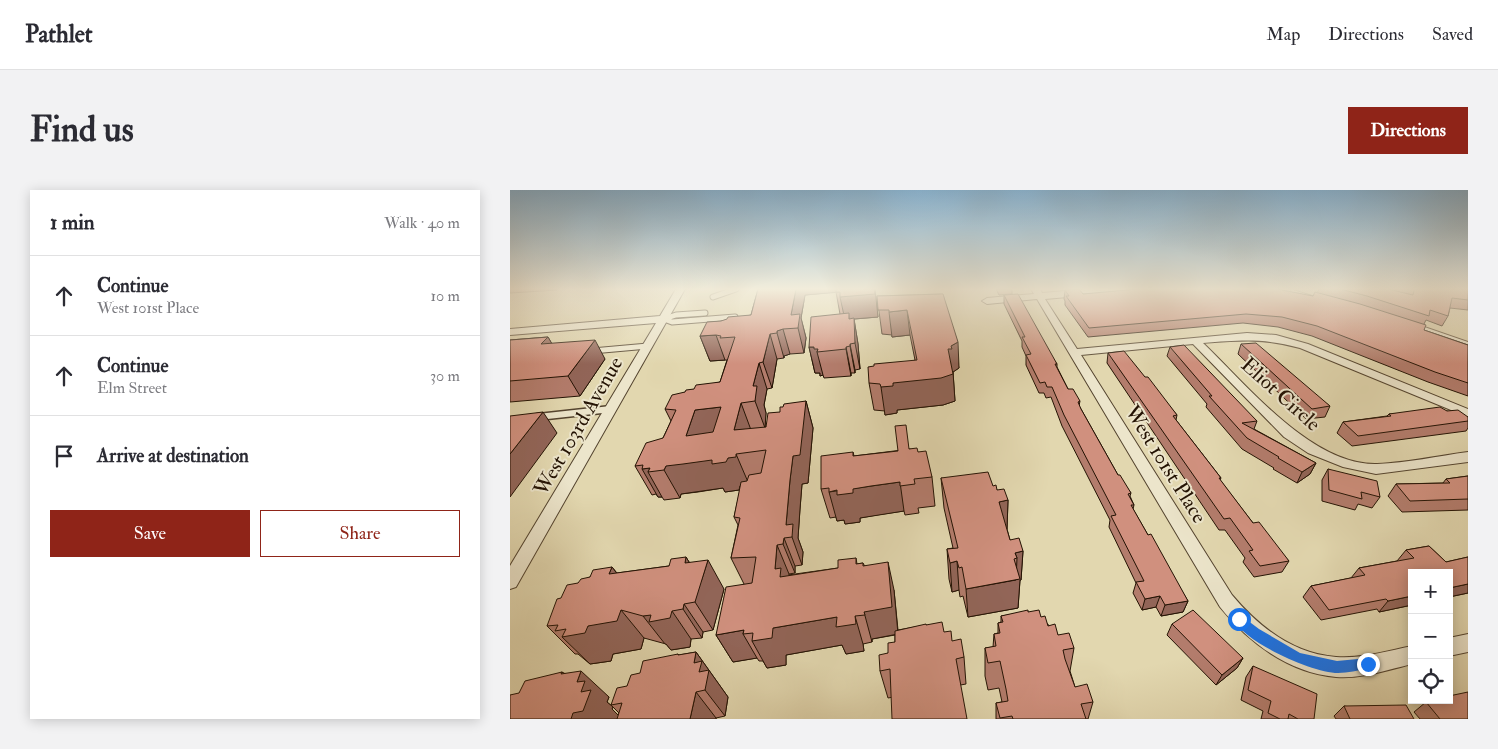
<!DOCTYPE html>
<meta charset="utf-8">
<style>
body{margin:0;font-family:"IM FELL Double Pica",serif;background:#f2f2f3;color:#2b2b33}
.controls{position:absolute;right:15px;bottom:15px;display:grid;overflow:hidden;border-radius:0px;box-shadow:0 2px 12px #0003}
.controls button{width:45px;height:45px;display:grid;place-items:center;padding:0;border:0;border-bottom:1px solid #e1e1e2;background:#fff;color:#2b2b33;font:25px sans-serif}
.stop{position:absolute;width:15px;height:15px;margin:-11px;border:4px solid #1a73e8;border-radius:50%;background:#fff}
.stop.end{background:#1a73e8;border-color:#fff;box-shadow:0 1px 5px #0008}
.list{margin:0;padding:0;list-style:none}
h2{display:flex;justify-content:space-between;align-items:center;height:65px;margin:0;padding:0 20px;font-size:21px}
h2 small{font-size:16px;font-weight:400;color:#7c7c81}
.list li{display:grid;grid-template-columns:32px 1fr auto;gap:15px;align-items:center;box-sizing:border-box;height:80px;padding:0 20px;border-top:1px solid #e1e1e2}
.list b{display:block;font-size:19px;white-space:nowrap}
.list p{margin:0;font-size:16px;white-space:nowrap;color:#7c7c81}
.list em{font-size:16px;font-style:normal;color:#7c7c81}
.actions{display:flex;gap:10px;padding:15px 20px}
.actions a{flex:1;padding:11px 0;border:1px solid #8f2418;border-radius:0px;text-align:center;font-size:18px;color:#8f2418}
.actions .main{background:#8f2418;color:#fff}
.icon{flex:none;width:28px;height:28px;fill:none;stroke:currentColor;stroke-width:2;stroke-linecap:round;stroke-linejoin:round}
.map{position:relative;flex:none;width:958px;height:529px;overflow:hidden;border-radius:0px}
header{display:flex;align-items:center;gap:30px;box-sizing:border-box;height:70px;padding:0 25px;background:#fff;border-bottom:1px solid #e1e1e2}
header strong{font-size:24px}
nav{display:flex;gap:28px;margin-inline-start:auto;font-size:18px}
.intro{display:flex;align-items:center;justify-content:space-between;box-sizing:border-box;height:120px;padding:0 30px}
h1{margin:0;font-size:35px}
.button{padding:12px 22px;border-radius:0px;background:#8f2418;color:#fff;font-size:18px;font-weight:700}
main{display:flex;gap:30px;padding:0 30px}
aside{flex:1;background:#fff;border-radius:0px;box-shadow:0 2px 12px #0003}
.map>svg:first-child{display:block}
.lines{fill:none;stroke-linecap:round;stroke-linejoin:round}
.lane-far1-casing{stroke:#54442f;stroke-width:7}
.lane-casing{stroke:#54442f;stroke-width:9}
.street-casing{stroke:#54442f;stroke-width:2}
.lane-far1{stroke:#ece5cb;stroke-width:5}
.lane{stroke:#ece5cb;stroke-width:6}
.street{fill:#ece5cb;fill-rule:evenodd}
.wall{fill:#b37c6c;stroke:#241304}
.shaded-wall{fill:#926558;stroke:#241304}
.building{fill:#d0907e;stroke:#241304;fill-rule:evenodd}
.route{fill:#1a73e8}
.labels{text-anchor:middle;stroke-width:4;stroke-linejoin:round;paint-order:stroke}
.street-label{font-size:21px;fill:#241304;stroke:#ece5cb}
</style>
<header>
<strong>Pathlet</strong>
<nav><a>Map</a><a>Directions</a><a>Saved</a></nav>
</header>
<div class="intro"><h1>Find us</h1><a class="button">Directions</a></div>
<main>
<aside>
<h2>1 min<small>Walk · 40 m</small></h2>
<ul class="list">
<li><svg class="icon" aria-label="ahead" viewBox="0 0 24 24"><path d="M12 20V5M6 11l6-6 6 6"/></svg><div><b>Continue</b><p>West 101st Place</p></div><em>10 m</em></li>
<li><svg class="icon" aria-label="ahead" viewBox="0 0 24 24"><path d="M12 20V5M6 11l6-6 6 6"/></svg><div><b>Continue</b><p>Elm Street</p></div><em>30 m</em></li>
<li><svg class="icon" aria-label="arrive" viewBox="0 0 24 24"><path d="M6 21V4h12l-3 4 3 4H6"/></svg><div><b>Arrive at destination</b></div></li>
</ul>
<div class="actions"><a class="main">Save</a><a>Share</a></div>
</aside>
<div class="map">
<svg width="958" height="529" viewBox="0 0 958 529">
<rect width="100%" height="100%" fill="#e2d7af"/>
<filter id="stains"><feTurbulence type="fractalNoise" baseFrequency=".004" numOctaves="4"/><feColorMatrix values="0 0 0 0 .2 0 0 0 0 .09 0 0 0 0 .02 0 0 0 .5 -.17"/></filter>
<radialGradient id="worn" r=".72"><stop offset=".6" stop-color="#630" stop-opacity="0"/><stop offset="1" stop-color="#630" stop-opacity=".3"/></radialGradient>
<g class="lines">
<!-- lane-far1 casing -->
<g class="lane-far1-casing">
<g id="lane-far1">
<path d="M 203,107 L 226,99"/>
<path d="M 154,129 L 162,132 L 225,127"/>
<path d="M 154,129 L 166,125 L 195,123"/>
<path d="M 82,161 L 138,156"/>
</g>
</g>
<!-- lane casing -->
<g class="lane-casing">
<path id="lane" d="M 28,227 L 101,219"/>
</g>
<!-- street casing -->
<g class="street-casing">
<g id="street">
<path d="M 166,99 L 175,99 L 6,397 L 0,399 L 0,376 L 146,133 L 0,145 L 0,139 L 150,126 Z"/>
<path d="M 521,99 L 530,99 L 532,103 L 578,99 L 617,99 L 613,102 L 535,109 L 567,159 L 737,143 L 766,145 L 798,154 L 958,219 L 958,227 L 790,158 C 754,148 731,150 693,153 C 737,195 802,276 867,274 C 897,273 928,266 958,262 L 958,272 L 866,284 L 833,277 L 798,263 L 774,247 L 683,154 L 571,165 L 722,405 C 749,437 783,464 826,467 C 851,469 877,461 902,456 L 902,474 C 877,480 851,489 826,487 C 779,483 738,452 710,417 L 527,109 L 477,114 L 472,111 L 477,108 L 524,104 Z"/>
<path d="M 763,99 L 780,99 L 802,106 L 797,109 Z"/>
<path d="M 897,131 L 958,152 L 958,158 L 894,136 L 892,134 Z"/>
<path d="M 958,444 L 958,462 L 939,466 L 939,448 Z"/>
</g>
</g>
<!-- lane-far1 -->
<use href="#lane-far1" class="lane-far1"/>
<!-- lane -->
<use href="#lane" class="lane"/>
<!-- street -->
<use href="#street" class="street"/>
</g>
<!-- wall -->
<g class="wall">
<path d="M 0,99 L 47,99 L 47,100 L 0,103 Z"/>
<path d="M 248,99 L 365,99 L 368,127 L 344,129 L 348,154 L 350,179 L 345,180 L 345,183 L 341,183 L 341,186 L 314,188 L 313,185 L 310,186 L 310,183 L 305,183 L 299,157 L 330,124 L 326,102 L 295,105 L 291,128 L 296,148 L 294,163 L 280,164 L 274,166 L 274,168 L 267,169 L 262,198 L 257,199 L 254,215 L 256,223 L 255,237 L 256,237 L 270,222 L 296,211 L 303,238 L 298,293 L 292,294 L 290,319 L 288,348 L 293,362 L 292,375 L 285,376 L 285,383 L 279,384 L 278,385 L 328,378 L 346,368 L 347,374 L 353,373 L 354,375 L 384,400 L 388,440 L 416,435 L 434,442 L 442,451 L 454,467 L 456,494 L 378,508 L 370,481 L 378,463 L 385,452 L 385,445 L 362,449 L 362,452 L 353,454 L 354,461 L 336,464 L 332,455 L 276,465 L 276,475 L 257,478 L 253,471 L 249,471 L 247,468 L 223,472 L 206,445 L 234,394 L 221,368 L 228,335 L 224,327 L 231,296 L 230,296 L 229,300 L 215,302 L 213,298 L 188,302 L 171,304 L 170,308 L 154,310 L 152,307 L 148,307 L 146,304 L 142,305 L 125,276 L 153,248 L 161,231 L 155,219 L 175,202 L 210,192 L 217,170 L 200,171 L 190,146 L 211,131 L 241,125 Z"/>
<path d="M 486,99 L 502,99 L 502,104 L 489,105 Z"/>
<path d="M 809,99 L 878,99 L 881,100 L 880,99 L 958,99 L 958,120 L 940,118 L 938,126 L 932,136 L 916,130 L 914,134 L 914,140 L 958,155 L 958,206 L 918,192 L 802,146 L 768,137 L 733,133 L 578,147 L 555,115 L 555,111 L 554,109 L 555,100 L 573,104 L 803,106 L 807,103 Z"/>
<path d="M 433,104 L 449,178 L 443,182 L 445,211 L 433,215 L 387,220 L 387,223 L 375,225 L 375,221 L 364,220 L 359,193 L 405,170 L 400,145 L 382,147 L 382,145 L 372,144 L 367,106 Z"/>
<path d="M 494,105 L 547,174 L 547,177 L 558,199 L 570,211 L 569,216 L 571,219 L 608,285 L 621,303 L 620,306 L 624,315 L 623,319 L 638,345 L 678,411 L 673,422 L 651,426 L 646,417 L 632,420 L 623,403 L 626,393 L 599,337 L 600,330 L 552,236 L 541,207 L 536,208 L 534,203 L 529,203 L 516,175 L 516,166 L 512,157 L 512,151 L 494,114 Z"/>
<path d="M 38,147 L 42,154 L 95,169 L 70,206 L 0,212 L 0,150 Z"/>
<path d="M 731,154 L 820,216 L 815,227 L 796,229 L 728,164 Z"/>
<path d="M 660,157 L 747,231 L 744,239 L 806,273 L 800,284 L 787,293 L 763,279 L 764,278 L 732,259 L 696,217 L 697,214 L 657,166 Z"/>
<path d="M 598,163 L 635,187 L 667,225 L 666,230 L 711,288 L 710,290 L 743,333 L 779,371 L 772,382 L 744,387 L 733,372 L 735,368 L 715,340 L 709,340 L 597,173 Z"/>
<path d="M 937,221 L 958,227 L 958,238 L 956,241 L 842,256 L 827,243 L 833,232 L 877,226 L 879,224 Z"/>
<path d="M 400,259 L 408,262 L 422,287 L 425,316 L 408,318 L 409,323 L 395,325 L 394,321 L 367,325 L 350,328 L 350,332 L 335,334 L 334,330 L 327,331 L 326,327 L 320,328 L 311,299 L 343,262 L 344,266 Z"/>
<path d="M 818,279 L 870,307 L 862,318 L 848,314 L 845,320 L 812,311 L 812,290 Z"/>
<path d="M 958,286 L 958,320 L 892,322 L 878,306 L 886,294 L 933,293 L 936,289 Z"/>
<path d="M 431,288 L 483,296 L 498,310 L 497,339 L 500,350 L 513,361 L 511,390 L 510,390 L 508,418 L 458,427 L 453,406 L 450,407 L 449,400 L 442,402 L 439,389 L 437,359 L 443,358 L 434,318 Z"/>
<path d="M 919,356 L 936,372 L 958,367 L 958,403 L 939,407 L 939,383 L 902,383 L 902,415 L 869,422 L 867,419 L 811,430 L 793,407 L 801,396 L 841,388 L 849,378 L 887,371 L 896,360 Z"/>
<path d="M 176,367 L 179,372 L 214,399 L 203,440 L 193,442 L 192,448 L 181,449 L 180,457 L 161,460 L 156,454 L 134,448 L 131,459 L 103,464 L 101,471 L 80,474 L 68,464 L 65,464 L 37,436 L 68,393 L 80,387 L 102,377 L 107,383 L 159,376 Z"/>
<path d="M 518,422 L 531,427 L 548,445 L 564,458 L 560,481 L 565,497 L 583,512 L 578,529 L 486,529 L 486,513 L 492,512 L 489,498 L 478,500 L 475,486 L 475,458 L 483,457 L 484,444 L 488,443 L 488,433 L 491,432 L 491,426 Z"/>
<path d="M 662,434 L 733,468 L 727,478 L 706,495 L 657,445 Z"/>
<path d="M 186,462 L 218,507 L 215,526 L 206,528 L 206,529 L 0,529 L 9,503 L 52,482 L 99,507 L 97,512 L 103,517 L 102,519 L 108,525 L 109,523 L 101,515 L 117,496 L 168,464 L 169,465 Z"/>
<path d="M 743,476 L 804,529 L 751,529 L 753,521 L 731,510 L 736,487 Z"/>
<path d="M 916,512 L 958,529 L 910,529 L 904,522 Z"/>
<path d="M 834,516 L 904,529 L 826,529 L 824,526 Z"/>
</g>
<!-- shaded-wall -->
<g class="shaded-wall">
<path d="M 286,99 L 330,99 L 330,102 L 295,105 L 291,128 L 296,148 L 294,163 L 288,138 L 281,125 Z"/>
<path d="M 365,99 L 368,127 L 344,129 L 348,154 L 350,179 L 345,153 L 344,148 L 344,154 L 339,130 L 335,130 L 330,107 Z"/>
<path d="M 397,120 L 400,145 L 382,147 L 379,122 Z"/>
<path d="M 273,139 L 280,164 L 274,166 L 274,168 L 267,143 L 267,141 Z"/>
<path d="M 260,144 L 267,169 L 262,198 L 253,172 Z"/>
<path d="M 206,145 L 215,170 L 200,171 L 190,146 Z"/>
<path d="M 38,147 L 49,166 L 31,154 Z"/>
<path d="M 85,150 L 95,169 L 70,206 L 58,186 Z"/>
<path d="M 448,152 L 449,178 L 443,182 L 445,211 L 433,215 L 387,220 L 387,223 L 375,225 L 371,197 L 383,193 L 438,159 L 441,156 Z"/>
<path d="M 340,154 L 345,180 L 345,183 L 340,156 Z"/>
<path d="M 299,157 L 304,157 L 308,159 L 307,162 L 313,185 L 310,186 L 310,183 L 305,183 Z"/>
<path d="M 336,157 L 341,183 L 341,186 L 336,159 Z"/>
<path d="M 249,173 L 257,199 L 254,215 L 256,223 L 255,238 L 245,211 L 243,196 Z"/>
<path d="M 296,211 L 303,238 L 298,293 L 292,294 L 290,319 L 288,348 L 293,362 L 292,375 L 282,347 L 276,335 L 280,290 L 283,266 Z"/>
<path d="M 231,213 L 241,240 L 224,240 Z"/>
<path d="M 211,217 L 218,268 L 226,264 L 238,292 L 237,295 L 230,296 L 229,300 L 215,302 L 213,298 L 171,304 L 170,308 L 154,280 L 156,276 L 176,246 L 185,220 Z"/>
<path d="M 33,222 L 47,243 L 0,307 L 0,264 Z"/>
<path d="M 806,273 L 800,284 L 787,293 L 792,282 Z"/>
<path d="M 140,278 L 138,282 L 152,307 L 148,307 L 132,279 Z"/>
<path d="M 390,292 L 394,321 L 350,328 L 350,332 L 335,334 L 334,330 L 327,331 L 319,302 Z"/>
<path d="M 498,310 L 497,339 L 489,341 L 489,312 Z"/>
<path d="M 274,348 L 285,376 L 285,383 L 273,354 Z"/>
<path d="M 267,355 L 279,384 L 278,395 L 283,406 L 265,379 Z"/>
<path d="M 513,361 L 511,390 L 510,390 L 508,418 L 458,427 L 456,399 L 506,390 L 507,368 L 505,363 Z"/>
<path d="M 176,367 L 191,392 L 198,370 L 214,399 L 203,440 L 185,412 L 175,373 Z"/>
<path d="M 447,371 L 449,400 L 442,402 L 440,373 Z"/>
<path d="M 378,372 L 384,400 L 388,444 L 362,449 L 362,452 L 354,422 Z"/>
<path d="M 102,377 L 124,406 L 99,384 Z"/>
<path d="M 958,394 L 958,403 L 939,407 L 939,398 Z"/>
<path d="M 650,406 L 646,417 L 632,420 L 635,409 Z"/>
<path d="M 902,406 L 902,415 L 869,422 L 878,411 Z"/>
<path d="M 678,411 L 673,422 L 651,426 L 655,415 Z"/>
<path d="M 174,414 L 193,442 L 192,448 L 173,419 Z"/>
<path d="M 111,420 L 134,448 L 131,459 L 103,464 L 101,471 L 80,474 L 52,447 L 78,436 Z"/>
<path d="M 162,421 L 181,449 L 180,457 L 161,460 L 156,454 L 155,454 L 133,426 Z"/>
<path d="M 345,426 L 353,454 L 354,461 L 336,464 L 332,455 L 276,465 L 276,475 L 257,478 L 242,451 L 263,438 L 327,427 Z"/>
<path d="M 234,440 L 233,444 L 247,468 L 223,472 L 206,445 Z"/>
<path d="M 186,462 L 218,507 L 215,526 L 195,500 L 184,473 Z"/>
<path d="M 733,468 L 727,478 L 706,495 L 712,485 Z"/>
<path d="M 71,481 L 99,507 L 97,512 L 103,517 L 102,519 L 109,526 L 108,529 L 61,529 L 51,484 L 52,482 L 71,500 L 67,492 Z"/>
<path d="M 186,502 L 206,528 L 206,529 L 180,529 Z"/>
</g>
<!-- building -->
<g class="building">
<path d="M 248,99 L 286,99 L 281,125 L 290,124 L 288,138 L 273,139 L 267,141 L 267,143 L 260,144 L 253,172 L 249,173 L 243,196 L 247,196 L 245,211 L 231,213 L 224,240 L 256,237 L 258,223 L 270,222 L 270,217 L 273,217 L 274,214 L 296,211 L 290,265 L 283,266 L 280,290 L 276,335 L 283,334 L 282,347 L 274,348 L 273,354 L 267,355 L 265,379 L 271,378 L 270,387 L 328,378 L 328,370 L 346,368 L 346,374 L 353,373 L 353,376 L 378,372 L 382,417 L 354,422 L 355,425 L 345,426 L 346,434 L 326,437 L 327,427 L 263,438 L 262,448 L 242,451 L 243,443 L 233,444 L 234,440 L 206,445 L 216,397 L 242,393 L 246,367 L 221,368 L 230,328 L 224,327 L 231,292 L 237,291 L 239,285 L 251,283 L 256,260 L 226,264 L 226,267 L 218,268 L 216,272 L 202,274 L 202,270 L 173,274 L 156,276 L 154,280 L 138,282 L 140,278 L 132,279 L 133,275 L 125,276 L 136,253 L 153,248 L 155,244 L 166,220 L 155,219 L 162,205 L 175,202 L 176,200 L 184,199 L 186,195 L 210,192 L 225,147 L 210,148 L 211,146 L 206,145 L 190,146 L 197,132 L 211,131 L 217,129 L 218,127 L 241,125 ZM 211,217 L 203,242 L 176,246 L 185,220 Z"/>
<path d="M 326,99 L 364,99 L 365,104 L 330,107 L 330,102 L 326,102 Z"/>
<path d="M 569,99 L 573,104 L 627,99 L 767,99 L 803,106 L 805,102 L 850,114 L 916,135 L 914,140 L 958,155 L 958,193 L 925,182 L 807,136 L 772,127 L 736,124 L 579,138 L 556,106 L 559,106 L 555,100 Z"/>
<path d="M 830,99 L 878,99 L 903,105 L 904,100 L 903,99 L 958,99 L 958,110 L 942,108 L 938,126 L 920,120 L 919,126 L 857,106 Z"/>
<path d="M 433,104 L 448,152 L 441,156 L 442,159 L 438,159 L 443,184 L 431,188 L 383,193 L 383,196 L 371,197 L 370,194 L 359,193 L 358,177 L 364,176 L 364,174 L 407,170 L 397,120 L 379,122 L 379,120 L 368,120 L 367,106 Z"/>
<path d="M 508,104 L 547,174 L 545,174 L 558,199 L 563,199 L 570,211 L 568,212 L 571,219 L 608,285 L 610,285 L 621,303 L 618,304 L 624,315 L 621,315 L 638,345 L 641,344 L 678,411 L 655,415 L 650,406 L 635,409 L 626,392 L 634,391 L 601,326 L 606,325 L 554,225 L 542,197 L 537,197 L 535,192 L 530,193 L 516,165 L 521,164 L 512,147 L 515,147 L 494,105 Z"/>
<path d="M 339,123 L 339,129 L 344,128 L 345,153 L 340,154 L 340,156 L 336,157 L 336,159 L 307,162 L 308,159 L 304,159 L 304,157 L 299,157 L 301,127 Z"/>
<path d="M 38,147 L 31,154 L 85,150 L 58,186 L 0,191 L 0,150 Z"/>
<path d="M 746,153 L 820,216 L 802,219 L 731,154 Z"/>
<path d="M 674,155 L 747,231 L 732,233 L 806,273 L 792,282 L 768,268 L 769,267 L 737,248 L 699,206 L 702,206 L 660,157 Z"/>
<path d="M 614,161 L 635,187 L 638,187 L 667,225 L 663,226 L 711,288 L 709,288 L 743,333 L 749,332 L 779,371 L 750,376 L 739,361 L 743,360 L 720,328 L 714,329 L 598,163 Z"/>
<path d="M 930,217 L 937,221 L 948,220 L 958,227 L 958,231 L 848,246 L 833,232 L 881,226 L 879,224 Z"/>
<path d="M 33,222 L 0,264 L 0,226 Z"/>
<path d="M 396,235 L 399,259 L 407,258 L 408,262 L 416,261 L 422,287 L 404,289 L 405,294 L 390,296 L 390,292 L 361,296 L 343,299 L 343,303 L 327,305 L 327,300 L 319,302 L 319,298 L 311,299 L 311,266 L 343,262 L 343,266 L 388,261 L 385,236 Z"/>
<path d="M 818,279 L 867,291 L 870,307 L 851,302 L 852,309 L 819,300 Z"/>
<path d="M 478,282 L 483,296 L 486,295 L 487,300 L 494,299 L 498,310 L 489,312 L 500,350 L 509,348 L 513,361 L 505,363 L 507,368 L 504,369 L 510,389 L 456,399 L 452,377 L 449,378 L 447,371 L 440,373 L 437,359 L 448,358 L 431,288 Z"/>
<path d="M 958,286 L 958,309 L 900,311 L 886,294 L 940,293 L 936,289 Z"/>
<path d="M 919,356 L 936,372 L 958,367 L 958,394 L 939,398 L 939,383 L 902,383 L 902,406 L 878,411 L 876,409 L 819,420 L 801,396 L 855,385 L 849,378 L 904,368 L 896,360 Z"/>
<path d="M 176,367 L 175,373 L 198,370 L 185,412 L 174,414 L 173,419 L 162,421 L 160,428 L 139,432 L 141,425 L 133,426 L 111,420 L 107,431 L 78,436 L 75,443 L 52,447 L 56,439 L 45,441 L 48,435 L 37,436 L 47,409 L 51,408 L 57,395 L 68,393 L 71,389 L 80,387 L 83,380 L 102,377 L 99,384 L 159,376 L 161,369 Z"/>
<path d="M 518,420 L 518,422 L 529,420 L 531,427 L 535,426 L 538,436 L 545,434 L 548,445 L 559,443 L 564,458 L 553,460 L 555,469 L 565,497 L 577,494 L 583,512 L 571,514 L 576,529 L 503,529 L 502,526 L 490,528 L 486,513 L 498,511 L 496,499 L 490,471 L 478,473 L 475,458 L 486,456 L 484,444 L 490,443 L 488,433 L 493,432 L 491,426 Z"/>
<path d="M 683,420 L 733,468 L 712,485 L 662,434 Z"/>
<path d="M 432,432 L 434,442 L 441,441 L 442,451 L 451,449 L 454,467 L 446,469 L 457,529 L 382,529 L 380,479 L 370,481 L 369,465 L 378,463 L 378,453 L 385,452 L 385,441 L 416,434 L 416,435 Z"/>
<path d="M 186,462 L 184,473 L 192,471 L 189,482 L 199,480 L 195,500 L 186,502 L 180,529 L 107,529 L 112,513 L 101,515 L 107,498 L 117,496 L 121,485 L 130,483 L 133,471 L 168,464 L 168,465 Z"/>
<path d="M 743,476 L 807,504 L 804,529 L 788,529 L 779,524 L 778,529 L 770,529 L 758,523 L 761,511 L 738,500 Z"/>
<path d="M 71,481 L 67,492 L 75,491 L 71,502 L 81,500 L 73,521 L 63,523 L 61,529 L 0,529 L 0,505 L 9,503 L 15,491 L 52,482 L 51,484 Z"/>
<path d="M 958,502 L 958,529 L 930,529 L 916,512 L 923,510 L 939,510 L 939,506 Z"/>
<path d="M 896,515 L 904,529 L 840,529 L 834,516 Z"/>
</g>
<!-- sky -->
<linearGradient id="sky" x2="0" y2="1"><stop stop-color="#89b5d4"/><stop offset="0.57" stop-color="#f2eddb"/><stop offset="1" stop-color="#f2eddb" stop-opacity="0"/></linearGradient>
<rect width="958" height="174" fill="url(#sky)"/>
<!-- route -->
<path class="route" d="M 729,424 L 749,439 L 790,463 L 827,471 L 858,468 L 863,470 L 864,474 L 863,478 L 858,479 C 848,480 838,483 828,483 C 802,483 734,452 723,429 L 725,425 Z"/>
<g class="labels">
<!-- street labels -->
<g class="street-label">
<text transform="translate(771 204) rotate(42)" y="7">Eliot Circle</text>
<text transform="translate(68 236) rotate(-60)" y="7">West 103rd Avenue</text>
<text transform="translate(656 274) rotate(58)" y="7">West 101st Place</text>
</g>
</g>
<rect width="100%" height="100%" filter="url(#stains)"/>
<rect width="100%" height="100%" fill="url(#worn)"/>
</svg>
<div class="controls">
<button>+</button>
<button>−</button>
<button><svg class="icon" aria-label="locate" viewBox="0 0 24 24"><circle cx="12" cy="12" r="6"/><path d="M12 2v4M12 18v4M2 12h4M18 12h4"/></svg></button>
</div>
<div class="stop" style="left:729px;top:429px"></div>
<div class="stop end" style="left:858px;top:474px"></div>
</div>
</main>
